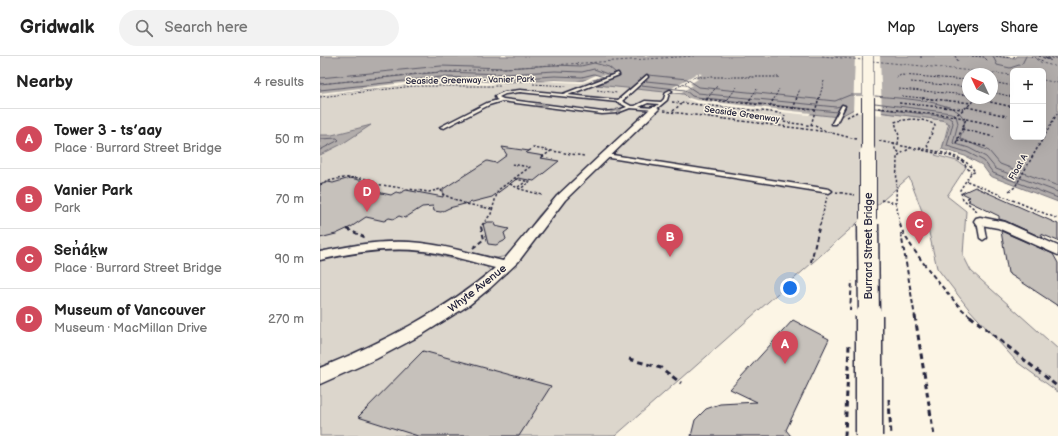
<!DOCTYPE html>
<meta charset="utf-8">
<style>
body{margin:0;font-family:"Balsamiq Sans",sans-serif;background:#f2f2f2;color:#222}
.controls{position:absolute;right:12px;top:12px;display:grid;overflow:hidden;border-radius:6px;box-shadow:0 4px 16px #0002}
.controls button{width:36px;height:36px;display:grid;place-items:center;padding:0;border:0;border-bottom:1px solid #e0e0e0;background:#fff;color:#222;font:20px sans-serif}
.compass{position:absolute;left:642px;top:12px;width:36px;height:36px;border-radius:50%;background:#fff;box-shadow:0 4px 16px #0002;rotate:314deg}
.you{position:absolute;left:470px;top:232px;width:14px;height:14px;margin:-10px;border:3px solid #fff;border-radius:50%;background:#1a73e8;box-shadow:0 0 0 6px #1a73e833}
.badge{display:grid;place-items:center;width:26px;height:26px;border-radius:50%;background:#d1495b;color:#fff;font-size:13px;font-weight:700}
.pin{position:absolute;translate:-50% -33px;filter:drop-shadow(0 1px 2px #0008)}
.pin::after{content:'';position:absolute;top:21px;width:14px;height:12px;background:inherit;clip-path:polygon(0 0,100% 0,50% 100%)}
.list{margin:0;padding:0;list-style:none}
h2{display:flex;justify-content:space-between;align-items:center;height:52px;margin:0;padding:0 16px;font-size:17px}
h2 small{font-size:13px;font-weight:400;color:#767676}
.list li{display:grid;grid-template-columns:26px 1fr auto;gap:12px;align-items:center;box-sizing:border-box;height:60px;padding:0 16px;border-top:1px solid #e0e0e0}
.list b{display:block;font-size:15px;white-space:nowrap}
.list p{margin:0;font-size:13px;white-space:nowrap;color:#767676}
.list em{font-size:13px;font-style:normal;color:#767676}
.icon{flex:none;width:22px;height:22px;fill:none;stroke:currentColor;stroke-width:2;stroke-linecap:round;stroke-linejoin:round}
.map{position:relative;flex:none;width:738px;height:380px;overflow:hidden}
header{display:flex;align-items:center;gap:24px;box-sizing:border-box;height:56px;padding:0 20px;background:#fff;border-bottom:1px solid #e0e0e0}
header strong{font-size:19px}
nav{display:flex;gap:22px;margin-inline-start:auto;font-size:14px}
.search{width:280px;height:36px;background:#f2f2f2;display:flex;align-items:center;gap:10px;box-sizing:border-box;padding:0 14px;border-radius:22px;color:#767676;font-size:15px}
main{display:flex}
aside{flex:1;background:#fff}
.map>svg:first-child{display:block}
.green{fill:#dcd6cc;stroke:#7f7c84}
.water{fill:#b2adab;stroke:#78757e;fill-rule:evenodd}
.pier{fill:#fcf5e5}
.lines{fill:none;stroke-linecap:round;stroke-linejoin:round}
.shore{stroke:#5c5a68;stroke-width:1}
.ferry{stroke:#545362;stroke-width:1;stroke-dasharray:2.5 2;stroke-linecap:butt}
.building{fill:#c6c1bb;stroke:#22223b}
.lane-casing{stroke:#22223b;stroke-width:3}
.street-casing{stroke:#22223b;stroke-width:3}
.path-far3{stroke:#22223b;stroke-width:1;stroke-dasharray:2 1.5;stroke-linecap:butt}
.path-far2{stroke:#22223b;stroke-width:1.5;stroke-dasharray:2.5 2;stroke-linecap:butt}
.path-far1{stroke:#22223b;stroke-width:2;stroke-dasharray:4.5 3;stroke-linecap:butt}
.path{stroke:#22223b;stroke-width:3;stroke-dasharray:5.5 4;stroke-linecap:butt}
.lane{fill:#fcf5e5;fill-rule:evenodd}
.street{fill:#fcf5e5;fill-rule:evenodd}
.secondary-bridge-far4-casing{stroke:#22223b;stroke-width:11;stroke-linecap:butt}
.secondary-bridge-far3-casing{stroke:#22223b;stroke-width:14;stroke-linecap:butt}
.secondary-bridge-far2-casing{stroke:#22223b;stroke-width:18;stroke-linecap:butt}
.secondary-bridge-far1-casing{stroke:#22223b;stroke-width:23;stroke-linecap:butt}
.secondary-bridge-casing{stroke:#22223b;stroke-width:29;stroke-linecap:butt}
.path-bridge-far1{stroke:#22223b;stroke-width:2;stroke-dasharray:4.5 3;stroke-linecap:butt}
.path-bridge{stroke:#22223b;stroke-width:3;stroke-dasharray:5.5 4;stroke-linecap:butt}
.secondary-bridge-far4{stroke:#fcf5e5;stroke-width:10}
.secondary-bridge-far3{stroke:#fcf5e5;stroke-width:12}
.secondary-bridge-far2{stroke:#fcf5e5;stroke-width:16}
.secondary-bridge-far1{stroke:#fcf5e5;stroke-width:20}
.secondary-bridge{stroke:#fcf5e5;stroke-width:26}
.oneway{fill:#9a9698}
.labels{text-anchor:middle;stroke-width:3;stroke-linejoin:round;paint-order:stroke}
.far-street-label{font-size:9px;fill:#22223b;stroke:#fcf5e5}
.street-label{font-size:11px;fill:#22223b;stroke:#fcf5e5}
</style>
<header>
<strong>Gridwalk</strong>
<div class="search"><svg class="icon" aria-label="search" viewBox="0 0 24 24"><circle cx="10" cy="10" r="6"/><path d="M15 15l6 6"/></svg>Search here</div>
<nav><a>Map</a><a>Layers</a><a>Share</a></nav>
</header>
<main>
<aside>
<h2>Nearby<small>4 results</small></h2>
<ul class="list">
<li><span class="badge">A</span><div><b>Tower 3 - ts’aay</b><p>Place · Burrard Street Bridge</p></div><em>50 m</em></li>
<li><span class="badge">B</span><div><b>Vanier Park</b><p>Park</p></div><em>70 m</em></li>
<li><span class="badge">C</span><div><b>Sen̓áḵw</b><p>Place · Burrard Street Bridge</p></div><em>90 m</em></li>
<li><span class="badge">D</span><div><b>Museum of Vancouver</b><p>Museum · MacMillan Drive</p></div><em>270 m</em></li>
</ul>
</aside>
<div class="map">
<svg width="738" height="380" viewBox="0 0 738 380">
<rect width="100%" height="100%" fill="#fcf5e5"/>
<filter id="ink" filterUnits="userSpaceOnUse"><feTurbulence type="fractalNoise" baseFrequency=".025" numOctaves="2"/><feDisplacementMap in="SourceGraphic" scale="8" xChannelSelector="R" yChannelSelector="G"/><feConvolveMatrix kernelMatrix="1 2 1 2 8 2 1 2 1" color-interpolation-filters="sRGB"/></filter>
<g filter="url(#ink)">
<!-- green -->
<g class="green">
<path d="M 271,23 L 287,26 L 278,29 L 347,35 L 364,38 L 369,43 L 534,53 L 617,63 L 629,66 L 622,93 L 615,99 L 637,105 L 646,111 L 627,140 L 646,155 L 643,199 L 651,215 L 738,293 L 738,336 L 697,306 L 648,252 L 617,212 L 607,168 L 589,121 L 369,316 L 368,316 L 295,380 L 0,380 L 0,327 L 177,225 L 196,208 L 208,194 L 239,149 L 335,57 L 229,148 L 218,160 L 194,194 L 187,200 L 177,202 C 147,196 116,188 86,185 C 57,183 28,189 0,195 L 0,38 L 121,25 L 186,27 L 235,24 L 256,25 Z"/>
<path d="M 86,194 L 112,198 L 167,211 L 170,215 C 165,224 148,234 139,240 C 95,269 49,293 0,311 L 0,204 L 51,195 Z"/>
</g>
<!-- water -->
<g class="water">
<path d="M 0,0 L 673,0 L 696,2 L 697,0 L 738,0 L 738,146 L 670,120 L 662,109 L 645,100 L 622,93 L 630,68 L 622,64 L 534,53 L 519,61 L 375,45 L 369,43 L 364,38 L 277,29 L 286,26 L 274,24 L 281,21 L 256,25 L 235,24 L 166,27 L 121,25 L 0,38 ZM 693,15 L 723,15 L 723,81 L 693,81 ZM 648,18 L 672,18 L 672,42 L 648,42 Z"/>
<path d="M 51,69 L 22,88 L 0,99 L 0,79 L 12,79 Z"/>
</g>
<!-- pier -->
<g class="pier">
<path d="M 535,0 L 560,0 L 562,59 L 533,56 Z"/>
<path d="M 377,17 L 382,18 L 375,22 L 378,23 L 370,28 L 373,29 L 360,37 L 347,35 Z"/>
<path d="M 276,19 L 287,19 L 261,27 L 224,25 L 167,29 L 126,26 L 47,33 L 0,39 L 0,37 L 92,26 L 123,24 L 186,27 L 235,24 L 263,25 Z"/>
<path d="M 369,42 L 376,44 L 491,57 L 489,59 L 377,47 L 366,43 Z"/>
</g>
<g class="lines">
<!-- shore -->
<g class="shore">
<path d="M 673,0 L 677,9 L 690,12 L 702,8 L 706,0"/>
<path d="M 328,19 L 367,23 L 379,31 L 515,45 L 530,39 L 542,39"/>
<path d="M 0,22 L 121,10 L 185,12 L 235,9 L 261,10 L 274,7 L 289,11 L 296,17"/>
<path d="M 326,25 L 366,29 L 378,37 L 516,51 L 520,50"/>
<path d="M 0,28 L 121,16 L 185,18 L 235,15 L 262,16 L 274,13 L 290,19"/>
<path d="M 321,29 L 365,34 L 372,40 L 376,41 L 517,56"/>
<path d="M 0,34 L 121,21 L 185,23 L 235,20 L 262,21 L 274,18 L 284,21"/>
<path d="M 555,40 C 573,42 633,44 642,60 C 647,67 643,75 640,81 L 641,83 L 669,95 L 680,108 L 738,130"/>
<path d="M 555,47 L 631,57 L 636,60 L 638,67 L 633,87 L 649,92 L 666,101 L 676,113 L 738,136"/>
<path d="M 555,52 L 628,61 L 632,64 L 633,67 L 627,90 L 647,96 L 664,105 L 673,117 L 738,142"/>
<path d="M 0,83 L 17,82 L 19,84 L 0,94"/>
</g>
<!-- ferry -->
<g class="ferry">
<path d="M 502,0 L 543,4"/>
<path d="M 716,3 L 722,7 L 738,11"/>
<path d="M 552,5 L 693,19"/>
<path d="M 723,24 L 738,27"/>
<path d="M 0,28 L 106,17 L 374,0"/>
</g>
</g>
<!-- building -->
<g class="building">
<path d="M 182,91 L 209,95 L 206,97 L 224,100 L 221,102 L 239,105 L 214,125 L 198,122 L 172,141 L 129,152 L 121,156 L 114,155 L 113,150 L 102,151 L 85,162 L 79,160 L 74,163 L 69,162 L 64,165 L 46,161 L 31,171 L 16,178 L 0,182 L 0,129 L 8,126 L 13,127 L 30,122 L 49,126 L 44,129 L 49,130 L 43,133 L 71,139 L 76,136 L 80,137 L 86,134 L 123,141 L 123,133 L 167,105 L 176,107 L 187,99 Z"/>
<path d="M 655,131 L 738,168 L 738,185 L 721,178 L 723,182 L 686,165 L 679,163 L 679,160 L 648,145 L 650,144 L 647,142 L 650,141 L 642,137 Z"/>
<path d="M 168,166 L 174,166 L 175,170 L 189,173 L 184,177 L 186,183 L 184,185 L 176,189 L 168,188 L 163,168 Z"/>
<path d="M 681,175 L 733,198 L 738,207 L 738,250 L 688,217 Z"/>
<path d="M 473,264 L 509,283 L 466,374 L 471,380 L 371,380 L 375,364 L 386,353 L 400,348 L 437,346 L 410,333 Z"/>
<path d="M 103,295 L 231,330 L 199,380 L 98,380 L 38,361 Z"/>
</g>
<g class="lines">
<!-- lane casing -->
<g class="lane-casing">
<g id="lane">
<path d="M 298,17 L 299,19 L 248,39 L 298,44 L 327,19 L 328,21 L 302,45 L 311,50 L 315,50 L 325,45 L 341,46 L 344,43 L 346,36 L 350,34 L 352,35 L 349,37 L 347,44 L 335,54 L 310,52 L 297,57 L 282,58 L 182,45 L 169,49 L 124,72 L 120,71 L 167,47 L 178,44 L 176,43 L 175,40 L 184,36 L 200,34 L 243,38 ZM 200,36 L 298,46 L 307,51 L 296,55 L 282,56 L 183,43 L 179,41 L 185,38 ZM 328,47 L 339,48 L 334,52 L 319,51 Z"/>
<path d="M 522,49 L 525,50 L 516,68 L 512,68 L 512,67 Z"/>
<path d="M 286,98 L 509,133 L 512,135 L 509,137 L 284,101 L 284,99 Z"/>
<path d="M 660,163 L 663,165 L 666,182 L 663,184 L 660,182 L 657,165 Z"/>
</g>
</g>
<!-- street casing -->
<g class="street-casing">
<g id="street">
<path d="M 332,51 L 335,51 L 339,53 L 245,144 L 198,206 L 170,232 L 149,249 L 103,278 L 56,303 L 0,328 L 0,312 C 63,286 123,256 175,212 C 152,206 128,198 104,195 C 69,191 34,196 0,204 L 0,196 C 33,189 67,183 101,187 C 129,190 156,199 183,205 L 237,140 Z"/>
<path d="M 660,161 L 685,166 L 738,190 L 738,199 L 678,172 L 656,168 L 654,165 L 656,162 Z"/>
</g>
</g>
<!-- path-far3 -->
<g class="path-far3">
<path d="M 601,0 L 601,2"/>
<path d="M 635,0 L 638,5"/>
<path d="M 652,0 L 664,1 L 668,5"/>
<path d="M 676,0 L 691,2 L 696,0"/>
<path d="M 711,0 L 723,5"/>
<path d="M 719,0 L 732,5"/>
<path d="M 727,3 L 729,3 L 724,2 L 738,2"/>
<path d="M 373,21 L 460,21"/>
<path d="M 576,22 L 581,19 L 648,24"/>
<path d="M 591,26 L 648,31"/>
<path d="M 672,26 L 693,30"/>
<path d="M 213,28 L 247,30"/>
<path d="M 672,31 L 676,27"/>
<path d="M 356,32 L 379,18"/>
<path d="M 579,33 L 648,39"/>
<path d="M 277,34 L 297,37"/>
<path d="M 672,36 L 693,41"/>
<path d="M 582,40 L 612,43"/>
<path d="M 0,41 L 94,30 L 181,30"/>
<path d="M 387,43 L 397,30"/>
<path d="M 408,43 L 417,31"/>
<path d="M 430,43 L 437,33"/>
<path d="M 454,43 L 459,33"/>
<path d="M 476,43 L 480,33"/>
<path d="M 499,43 L 504,25"/>
<path d="M 657,43 L 658,42"/>
</g>
<!-- path-far2 -->
<g class="path-far2">
<path d="M 602,42 L 652,47"/>
<path d="M 381,43 L 495,54"/>
<path d="M 657,43 L 693,51"/>
<path d="M 386,44 L 388,42"/>
<path d="M 406,45 L 408,42"/>
<path d="M 352,46 L 460,57 L 465,60 L 463,66 L 495,70 L 508,76"/>
<path d="M 579,47 L 643,53"/>
<path d="M 427,48 L 431,42"/>
<path d="M 450,50 L 454,42"/>
<path d="M 647,51 L 687,60"/>
<path d="M 558,52 L 635,60"/>
<path d="M 473,53 L 477,42"/>
<path d="M 343,55 L 508,76 L 536,83"/>
<path d="M 353,55 L 361,48"/>
<path d="M 527,61 L 537,56"/>
<path d="M 646,63 L 680,70"/>
<path d="M 491,69 L 499,42"/>
<path d="M 642,73 L 674,81"/>
<path d="M 637,84 L 667,91"/>
<path d="M 559,85 L 630,100 L 643,106 L 651,117"/>
<path d="M 574,87 L 575,93 L 580,97"/>
<path d="M 636,87 L 646,63 L 635,60 L 658,42"/>
<path d="M 578,88 L 579,80 L 575,66 C 588,62 603,62 615,69 L 607,89 L 609,94"/>
<path d="M 599,92 C 618,96 644,98 655,116 L 651,117 L 640,134 L 643,143 L 658,156"/>
<path d="M 209,95 L 213,92 L 264,100"/>
<path d="M 222,101 L 231,95"/>
<path d="M 195,123 L 210,126 L 200,133"/>
<path d="M 647,125 L 738,163"/>
<path d="M 0,128 C 19,121 33,120 53,124 L 55,128 L 109,136 L 121,133 L 122,138 L 146,148 L 172,153"/>
<path d="M 190,128 L 200,133 L 222,139"/>
<path d="M 198,131 L 204,127"/>
<path d="M 689,135 L 695,131 L 738,56"/>
<path d="M 516,136 L 535,139"/>
<path d="M 561,144 L 576,147 L 577,101 C 581,96 586,96 591,91"/>
<path d="M 576,147 L 580,169"/>
<path d="M 162,169 L 171,158 L 178,134 L 210,111 L 191,108"/>
<path d="M 500,169 L 507,141"/>
</g>
<!-- path-far1 -->
<g class="path-far1">
<path d="M 580,168 C 582,183 627,238 640,251 C 643,255 648,258 652,261"/>
<path d="M 27,173 L 46,182"/>
<path d="M 581,177 L 595,261"/>
<path d="M 153,192 L 164,183 L 161,171 L 163,168"/>
<path d="M 491,206 L 500,168"/>
</g>
<!-- path -->
<g class="path">
<path d="M 595,260 L 614,380"/>
<path d="M 650,260 L 738,331"/>
<path d="M 309,303 L 341,312 L 361,327"/>
</g>
<!-- lane -->
<use href="#lane" class="lane"/>
<!-- street -->
<use href="#street" class="street"/>
<!-- secondary-bridge-far4 casing -->
<g class="secondary-bridge-far4-casing">
<path id="secondary-bridge-far4" d="M 548,0 L 548,43"/>
</g>
<!-- secondary-bridge-far3 casing -->
<g class="secondary-bridge-far3-casing">
<path id="secondary-bridge-far3" d="M 548,42 L 548,98"/>
</g>
<!-- secondary-bridge-far2 casing -->
<g class="secondary-bridge-far2-casing">
<path id="secondary-bridge-far2" d="M 548,97 L 548,169"/>
</g>
<!-- secondary-bridge-far1 casing -->
<g class="secondary-bridge-far1-casing">
<path id="secondary-bridge-far1" d="M 548,168 L 549,261"/>
</g>
<!-- secondary-bridge casing -->
<g class="secondary-bridge-casing">
<path id="secondary-bridge" d="M 549,260 L 549,380"/>
</g>
<!-- path-bridge-far1 -->
<path class="path-bridge-far1" d="M 530,255 L 532,225"/>
<!-- path-bridge -->
<g class="path-bridge">
<path d="M 569,343 L 571,380"/>
<path d="M 525,380 L 529,289"/>
</g>
<!-- secondary-bridge-far4 -->
<use href="#secondary-bridge-far4" class="secondary-bridge-far4"/>
<!-- secondary-bridge-far3 -->
<use href="#secondary-bridge-far3" class="secondary-bridge-far3"/>
<!-- secondary-bridge-far2 -->
<use href="#secondary-bridge-far2" class="secondary-bridge-far2"/>
<!-- secondary-bridge-far1 -->
<use href="#secondary-bridge-far1" class="secondary-bridge-far1"/>
<!-- secondary-bridge -->
<use href="#secondary-bridge" class="secondary-bridge"/>
</g>
<!-- one-way arrows -->
<defs><path id="oneway-solid" d="M-6-.8H1V-3.2L6.5 0L1 3.2V.8H-6Z"/></defs>
<g class="oneway">
<use href="#oneway-solid" transform="translate(221 49) rotate(7)"/>
<use href="#oneway-solid" transform="translate(296 55) rotate(-12)"/>
</g>
</g>
<g class="labels">
<!-- far-street labels -->
<g class="far-street-label">
<text transform="translate(150 24) rotate(-1)" y="3">Seaside Greenway - Vanier Park</text>
<text transform="translate(422 58) rotate(8)" y="3">Seaside Greenway</text>
<text transform="translate(698 111) rotate(-60)" y="3">Float A</text>
</g>
<!-- street labels -->
<g class="street-label">
<text transform="translate(548 190) rotate(-90)" y="4">Burrard Street Bridge</text>
<text transform="translate(157 232) rotate(-38)" y="4">Whyte Avenue</text>
</g>
</g>
</svg>
<div class="controls">
<button>+</button>
<button>−</button>
</div>
<svg class="compass" viewBox="-18 -18 36 36"><path d="M0-13l5 13h-10z" fill="#e53935"/><path d="M0 13l5-13h-10z" fill="#767676"/></svg>
<div class="you"></div>
<div class="pin badge" style="left:465px;top:308px">A</div>
<div class="pin badge" style="left:350px;top:201px">B</div>
<div class="pin badge" style="left:599px;top:188px">C</div>
<div class="pin badge" style="left:47px;top:156px">D</div>
</div>
</main>
